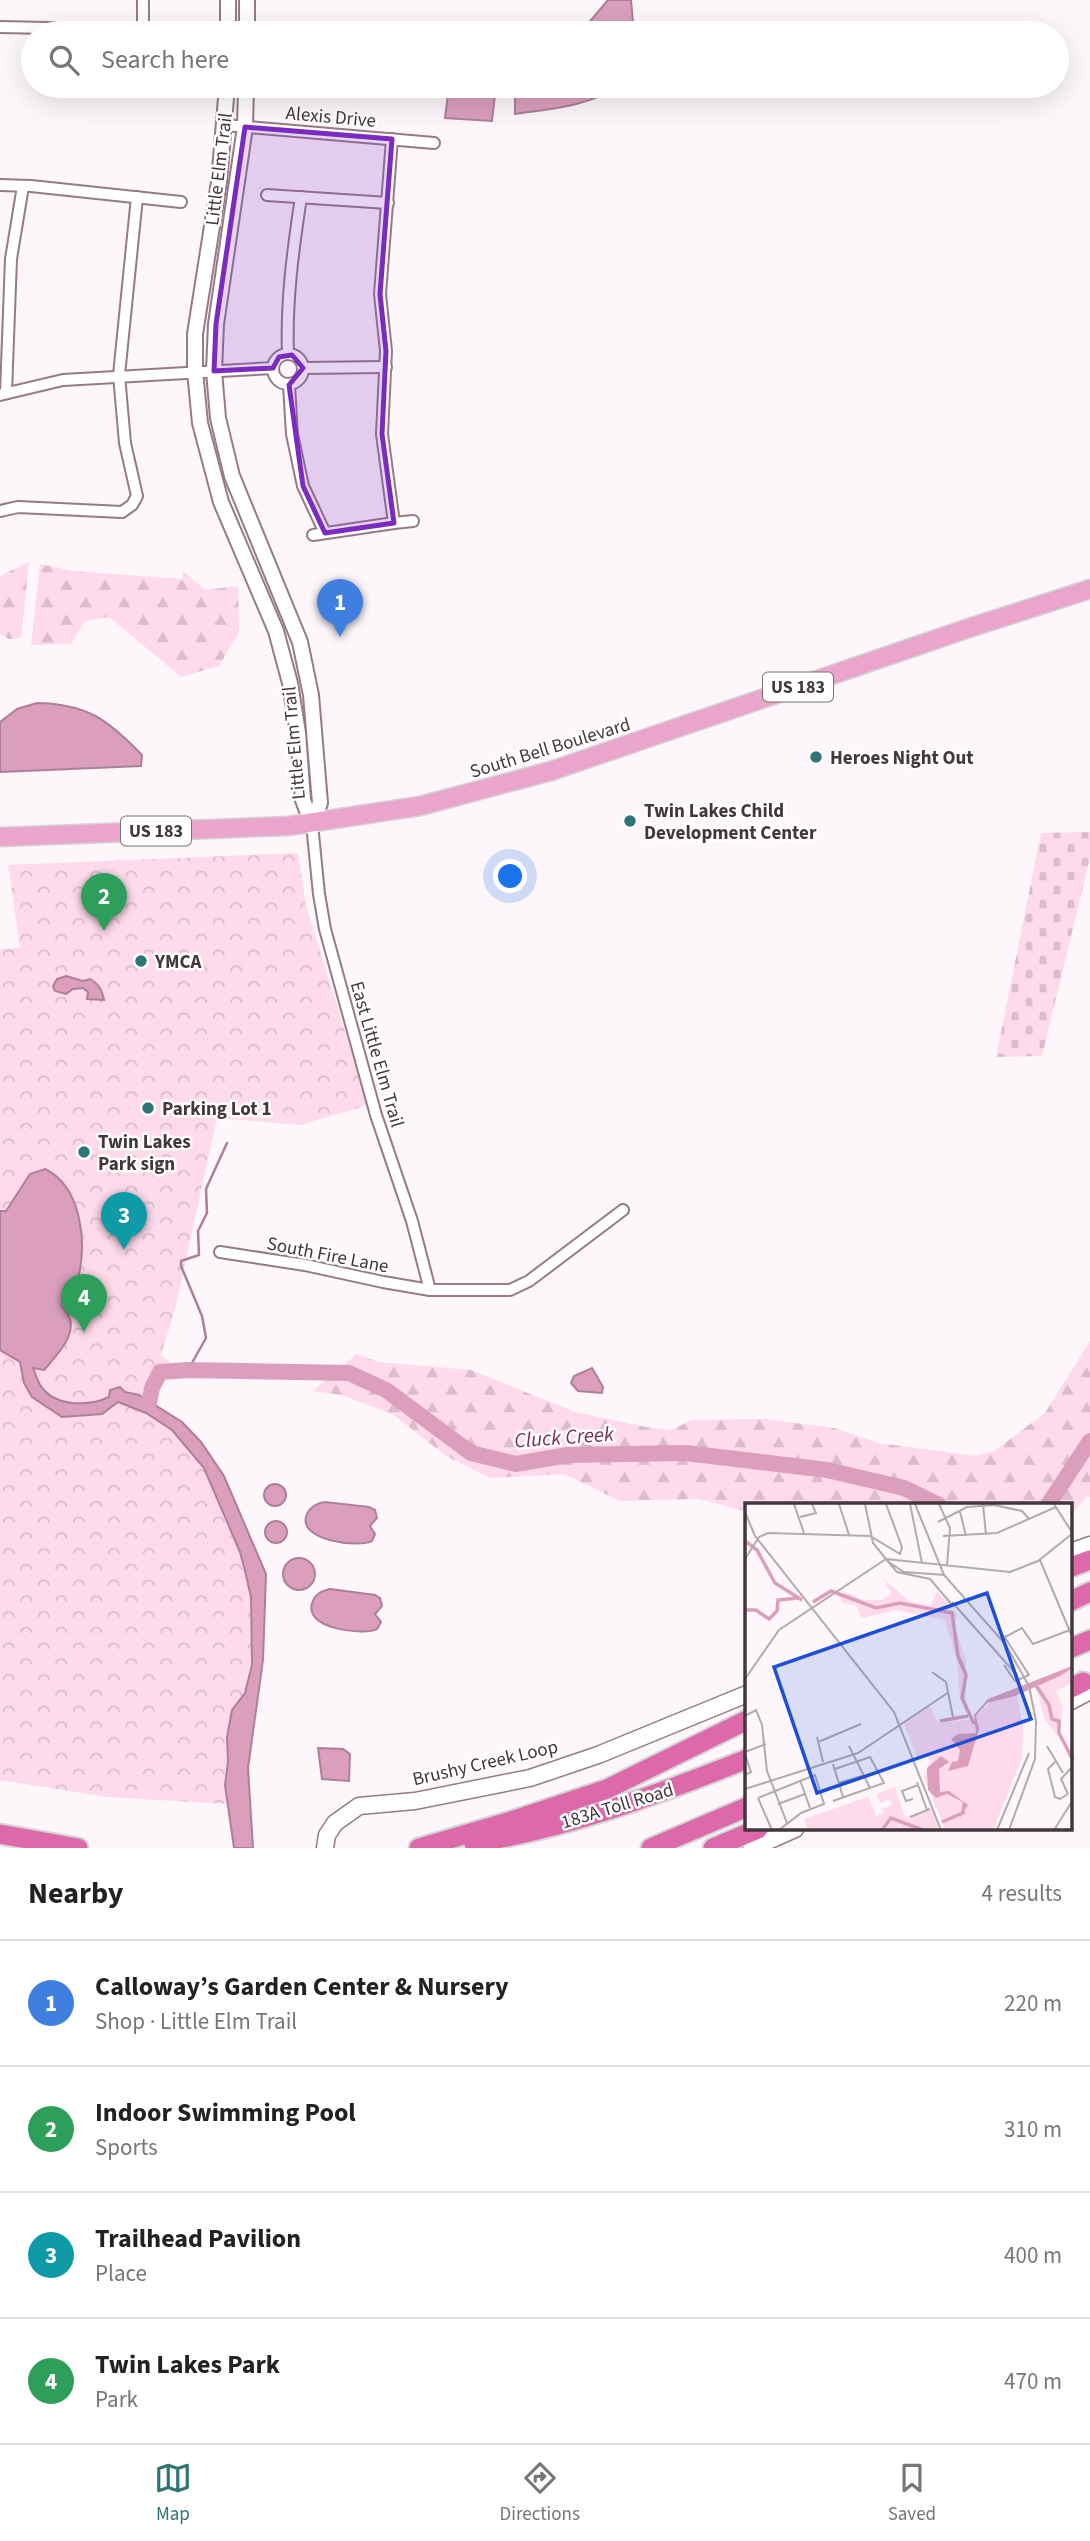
<!DOCTYPE html>
<meta charset="utf-8">
<style>
body{margin:0;font-family:"Source Sans 3",sans-serif;background:#f2f2f2;color:#222}
.you{position:absolute;left:511px;top:877px;width:24px;height:24px;margin:-18px;border:5px solid #fff;border-radius:50%;background:#1a73e8;box-shadow:0 0 0 10px #1a73e833}
.badge{display:grid;place-items:center;width:46px;height:46px;border-radius:50%;background:#2d7675;color:#fff;font-size:23px;font-weight:700}
.pin{position:absolute;translate:-50% -58px;filter:drop-shadow(0 2px 4px #0008)}
.pin::after{content:'';position:absolute;top:37px;width:24px;height:21px;background:inherit;clip-path:polygon(0 0,100% 0,50% 100%)}
.list{margin:0;padding:0;list-style:none}
h2{display:flex;justify-content:space-between;align-items:center;height:91px;margin:0;padding:0 28px;font-size:30px}
h2 small{font-size:23px;font-weight:400;color:#767676}
.list li{display:grid;grid-template-columns:46px 1fr auto;gap:21px;align-items:center;box-sizing:border-box;height:126px;padding:0 28px;border-top:2px solid #e0e0e0}
.list b{display:block;font-size:26px;white-space:nowrap}
.list p{margin:0;font-size:23px;white-space:nowrap;color:#767676}
.list em{font-size:23px;font-style:normal;color:#767676}
.icon{flex:none;width:38px;height:38px;fill:none;stroke:currentColor;stroke-width:2;stroke-linecap:round;stroke-linejoin:round}
.map{position:relative;flex:none;width:1090px;height:1848px;overflow:hidden}
.search{position:absolute;background:#fff;box-shadow:0 7px 28px #0002;left:21px;right:21px;top:21px;height:77px;display:flex;align-items:center;gap:18px;box-sizing:border-box;padding:0 24px;border-radius:38px;color:#767676;font-size:26px}
.sheet{height:595px;background:#fff}
nav{display:flex;justify-content:space-around;align-items:center;box-sizing:border-box;height:98px;border-top:2px solid #e0e0e0;background:#fff;font-size:19px;color:#767676}
nav a{display:grid;justify-items:center;gap:4px}
nav .on{color:#2d7675}
.map>svg:first-child{display:block}
.forest{fill:url(#forest-firs)}
.cemetery{fill:url(#cemetery-stones)}
.park{fill:url(#park-crowns)}
.water{fill:#db9fbd;stroke:#ad8097;stroke-width:2}
.lines{fill:none;stroke-linecap:round;stroke-linejoin:round}
.stream{stroke:#ad8097;stroke-width:2.5}
.river{stroke:#db9fbd;stroke-width:16}
.minor-casing{stroke:#967a88;stroke-width:14}
.tertiary-casing{stroke:#967a88;stroke-width:18}
.secondary-casing{stroke:#967a88;stroke-width:19}
.primary-casing{stroke:#d6d3d4;stroke-width:21}
.motorway-casing{stroke:#d6d3d4;stroke-width:23}
.minor{stroke:#fff;stroke-width:10}
.tertiary{stroke:#fff;stroke-width:14}
.secondary{stroke:#fff;stroke-width:16}
.primary{stroke:#eaa5cc;stroke-width:18}
.motorway{stroke:#dc69aa;stroke-width:19}
.marked{fill:#7b2cbf;fill-opacity:0.2;stroke:#7b2cbf;stroke-width:5;stroke-linejoin:round}
.poi-dot{fill:#2d7675;stroke:#fff;stroke-width:2.5}
.labels{text-anchor:middle;stroke-width:5;stroke-linejoin:round;paint-order:stroke}
.shield{fill:#fff;stroke:#7b7377;stroke-width:2}
.shield-label{font-size:18px;font-weight:bold;fill:#43373d}
.street-label{font-size:19px;fill:#43373d;stroke:#fff}
.poi-label{font-size:19px;font-weight:bold;fill:#43373d;stroke:#fff;text-anchor:start}
.water-label{font-size:21px;font-style:italic;fill:#762f58;stroke:#fff}
.inset-river{fill:none;stroke:#db9fbd;stroke-width:3.5}
.inset-road{fill:none;stroke:#b3aaae;stroke-width:2}
.view{fill:#1d4ed8;fill-opacity:0.15;stroke:#1d4ed8;stroke-width:3.5}
.inset-edge{fill:none;stroke:#43373d;stroke-width:3.5}
</style>
<div class="map">
<svg width="1090" height="1848" viewBox="0 0 1090 1848">
<defs>
<pattern id="forest-firs" width="22" height="20" patternUnits="userSpaceOnUse" patternTransform="scale(1.75)"><rect width="22" height="20" fill="#fedaeb"/><path d="M5 1l3.5 6h-7zM16 11l3.5 6h-7z" fill="#dbbcca"/></pattern>
<pattern id="cemetery-stones" width="16" height="16" patternUnits="userSpaceOnUse" patternTransform="scale(1.75)"><rect width="16" height="16" fill="#fedaeb"/><path d="M2 7V4a2 2 0 0 1 4 0v3zM10 15v-3a2 2 0 0 1 4 0v3z" fill="#dbbcca"/></pattern>
<pattern id="park-crowns" width="20" height="18" patternUnits="userSpaceOnUse" patternTransform="scale(1.75)"><rect width="20" height="18" fill="#fedaeb"/><path d="M2 6a3 3 0 1 1 6 0M12 15a3 3 0 1 1 6 0" fill="none" stroke="#dbbcca"/></pattern>
</defs>
<rect width="100%" height="100%" fill="#fdf6fa"/>
<!-- forest -->
<g class="forest">
<path d="M 29,562 L 21,638 L 9,639 L 0,634 L 0,576 Z"/>
<path d="M 40,564 L 72,571 L 183,579 L 183,571 L 205,590 L 238,586 L 239,632 L 219,666 L 181,677 L 109,617 L 85,621 L 71,644 L 31,645 Z"/>
<path d="M 1090,1341 L 1090,1497 L 1087,1496 L 1071,1515 L 1071,1505 L 965,1505 L 958,1500 L 952,1505 L 747,1505 L 747,1511 L 745,1511 L 699,1499 L 620,1501 L 564,1474 L 491,1478 L 446,1456 L 394,1415 L 342,1395 L 313,1391 L 357,1354 L 378,1362 L 471,1370 L 575,1412 L 646,1427 L 671,1430 L 692,1420 L 765,1419 L 834,1428 L 878,1443 L 975,1456 L 994,1451 L 1045,1413 Z"/>
</g>
<!-- cemetery -->
<path class="cemetery" d="M 1090,832 L 1090,858 L 1042,1056 L 996,1057 L 1041,833 Z"/>
<!-- park -->
<path class="park" d="M 298,853 L 306,906 L 368,1105 L 300,1125 L 217,1118 L 175,1309 L 161,1355 L 170,1362 L 153,1405 L 155,1419 L 172,1430 L 204,1468 L 240,1552 L 251,1597 L 252,1665 L 245,1693 L 232,1710 L 227,1737 L 228,1762 L 225,1785 L 228,1804 L 107,1797 L 0,1780 L 0,949 L 20,948 L 8,865 Z"/>
<!-- water -->
<g class="water">
<path d="M 608,0 L 631,0 L 634,33 L 580,33 Z"/>
<path d="M 449,86 L 496,86 L 492,121 L 445,118 Z"/>
<path d="M 515,86 L 619,86 C 590,106 549,109 515,114 Z"/>
<path d="M 37,703 C 88,704 108,720 142,755 L 141,766 L 0,772 L 0,722 L 17,709 Z"/>
<path d="M 66,976 L 83,981 L 90,979 C 99,984 102,990 104,1000 L 87,999 L 88,992 L 83,988 L 73,989 L 66,994 L 55,991 L 53,986 L 57,979 Z"/>
<path d="M 45,1169 C 82,1187 87,1243 78,1279 C 75,1290 63,1293 61,1306 C 85,1326 60,1352 44,1370 L 33,1368 C 36,1375 38,1384 43,1389 C 58,1407 90,1406 109,1397 L 110,1390 L 120,1387 L 125,1392 L 139,1395 L 182,1422 L 201,1442 L 224,1476 L 266,1574 L 263,1660 L 248,1768 L 253,1848 L 234,1848 L 225,1785 L 228,1762 L 227,1737 L 232,1710 L 245,1693 L 252,1665 L 251,1597 L 245,1571 L 240,1552 L 204,1468 L 172,1430 L 146,1413 L 118,1402 L 102,1414 L 62,1417 L 32,1397 L 24,1383 L 20,1362 L 0,1350 L 0,1211 L 6,1211 L 30,1174 Z"/>
<path d="M 592,1368 L 603,1387 L 602,1393 L 578,1391 L 571,1383 L 574,1376 Z"/>
<circle cx="275" cy="1495" r="11"/>
<path d="M 325,1502 L 369,1507 L 375,1510 L 377,1518 L 370,1526 L 375,1534 L 372,1541 C 360,1548 295,1541 307,1514 C 311,1506 317,1503 325,1502 Z"/>
<circle cx="276" cy="1532" r="11"/>
<circle cx="299" cy="1574" r="16"/>
<path d="M 330,1589 L 375,1595 L 380,1598 L 382,1606 L 375,1614 L 381,1622 L 377,1629 C 365,1636 300,1629 313,1601 C 316,1593 322,1591 330,1589 Z"/>
<path d="M 318,1748 L 343,1749 L 350,1754 L 349,1781 L 322,1779 Z"/>
</g>
<g class="lines">
<!-- stream -->
<path class="stream" d="M 188,1370 L 206,1338 L 202,1316 L 181,1266 L 181,1261 L 199,1255 L 198,1231 L 207,1213 L 206,1189 L 227,1143"/>
<!-- river -->
<g class="river">
<path d="M 149,1403 L 152,1388 L 160,1372 L 188,1370 L 349,1373 L 386,1390 L 471,1453 L 516,1464 L 568,1455 L 686,1453 L 827,1470 L 904,1488 L 939,1505"/>
<path d="M 1048,1505 L 1090,1441"/>
</g>
<!-- minor casing -->
<g class="minor-casing">
<g id="minor">
<path d="M 0,27 L 143,30 L 143,0"/>
<path d="M 225,125 L 434,143"/>
<path d="M 392,139 L 380,294 L 386,351 L 382,434 L 394,523 L 413,521"/>
<path d="M 0,185 L 31,186 L 181,202"/>
<path d="M 267,195 L 388,203"/>
<circle cx="288" cy="369" r="15"/>
<path d="M 288,354 C 286,301 293,250 301,197"/>
<path d="M 303,368 L 386,367"/>
<path d="M 289,385 L 292,434 L 303,486 L 325,533"/>
<path d="M 6,392 L 11,259 L 23,186"/>
<path d="M 0,395 L 63,380 L 273,368"/>
<path d="M 0,511 L 18,507 L 122,512 L 132,505 L 137,496 L 125,443 L 119,375 L 137,197"/>
<path d="M 313,535 L 394,523"/>
<path d="M 312,824 L 319,894 L 325,929 L 376,1115 L 412,1221 L 430,1290"/>
<path d="M 220,1252 L 305,1265 L 383,1282 L 430,1290 L 510,1290 L 529,1281 L 623,1210"/>
</g>
</g>
<!-- tertiary casing -->
<g class="tertiary-casing">
<g id="tertiary">
<path d="M 228,33 L 228,0"/>
<path d="M 247,33 L 247,0"/>
<path d="M 227,86 L 219,182 L 195,334 L 195,371 L 200,423 L 221,502 L 276,631 L 290,683 L 298,733 L 303,800 L 312,824"/>
<path d="M 246,86 L 245,127 L 216,324 L 214,371 L 218,418 L 232,476 L 300,642 L 311,695 L 320,803 L 312,824"/>
</g>
</g>
<!-- secondary casing -->
<g class="secondary-casing">
<g id="secondary">
<path d="M 1071,1552 L 1090,1545"/>
<path d="M 1071,1701 L 1090,1691"/>
<path d="M 325,1848 L 327,1835 L 335,1823 L 359,1806 L 415,1801 L 530,1778 L 598,1755 L 747,1694"/>
<path d="M 752,1848 L 795,1829"/>
</g>
</g>
<!-- primary casing -->
<g class="primary-casing">
<path id="primary" d="M 0,837 L 288,826 L 420,806 L 551,771 L 969,628 L 1090,589"/>
</g>
<!-- motorway casing -->
<g class="motorway-casing">
<g id="motorway">
<path d="M 1071,1567 L 1090,1560"/>
<path d="M 1071,1601 L 1090,1592"/>
<path d="M 1071,1648 L 1090,1640"/>
<path d="M 1071,1688 L 1083,1682"/>
<path d="M 0,1834 L 78,1848"/>
<path d="M 474,1843 C 568,1828 659,1794 747,1759"/>
<path d="M 419,1848 L 511,1821 L 607,1789 L 747,1720"/>
<path d="M 651,1848 L 747,1807"/>
<path d="M 713,1848 L 758,1829"/>
</g>
</g>
<!-- minor -->
<use href="#minor" class="minor"/>
<!-- tertiary -->
<use href="#tertiary" class="tertiary"/>
<!-- secondary -->
<use href="#secondary" class="secondary"/>
<!-- primary -->
<use href="#primary" class="primary"/>
<!-- motorway -->
<use href="#motorway" class="motorway"/>
</g>
<!-- marked area -->
<path class="marked" d="M 245,127 L 392,139 L 380,294 L 386,351 L 382,434 L 394,523 L 325,533 L 303,486 L 289,385 L 303,368 L 292,355 L 279,357 L 273,368 L 214,371 L 216,324 Z"/>
<!-- markers -->
<g class="poi-dot">
<circle cx="816" cy="757" r="7"/>
<circle cx="630" cy="821" r="7"/>
<circle cx="141" cy="961" r="7"/>
<circle cx="148" cy="1108" r="7"/>
<circle cx="84" cy="1152" r="7"/>
</g>
<g class="labels">
<!-- shield labels -->
<g class="shield">
<rect x="763" y="672.5" width="70" height="29" rx="5"/>
<rect x="121" y="816.5" width="70" height="29" rx="5"/>
</g>
<g class="shield-label">
<text x="798" y="693">US 183</text>
<text x="156" y="837">US 183</text>
</g>
<!-- street labels -->
<g class="street-label">
<text transform="translate(331 116) rotate(5)" y="7">Alexis Drive</text>
<text transform="translate(218 169) rotate(-83)" y="7">Little Elm Trail</text>
<text transform="translate(293 743) rotate(-95)" y="7">Little Elm Trail</text>
<text transform="translate(550 747) rotate(-17)" y="7">South Bell Boulevard</text>
<text transform="translate(378 1054) rotate(74)" y="7">East Little Elm Trail</text>
<text transform="translate(328 1254) rotate(11)" y="7">South Fire Lane</text>
<text transform="translate(485 1762) rotate(-13)" y="7">Brushy Creek Loop</text>
<text transform="translate(617 1805) rotate(-17)" y="7">183A Toll Road</text>
</g>
<!-- poi labels -->
<g class="poi-label">
<text x="830" y="764">Heroes Night Out</text>
<text x="644" y="817">Twin Lakes Child<tspan x="644" dy="22">Development Center</tspan></text>
<text x="155" y="968">YMCA</text>
<text x="162" y="1115">Parking Lot 1</text>
<text x="98" y="1148">Twin Lakes<tspan x="98" dy="22">Park sign</tspan></text>
</g>
<!-- water labels -->
<g class="water-label">
<text transform="translate(564 1437) rotate(-4)" y="7">Cluck Creek</text>
</g>
</g>
<!-- overview -->
<g transform="translate(745 1503)">
<rect width="327" height="327" fill="#fdf6fa"/>
<path d="M 139,76 L 165,99 L 186,102 L 192,88 L 213,112 L 208,119 L 221,158 L 221,198 L 215,195 L 212,158 L 200,117 L 151,107 L 117,115 L 111,102 L 99,100 L 92,92 L 100,89 L 119,97 L 137,97 L 146,91 Z" fill="#fedaeb"/>
<path d="M 327,165 L 327,180 L 311,188 L 318,205 L 315,230 L 311,231 L 299,215 L 291,182 ZM 272,192 L 278,224 L 277,255 L 248,327 L 200,327 L 179,274 L 185,258 L 181,250 L 172,254 L 159,221 L 185,203 L 193,220 L 229,216 L 247,197 ZM 150,284 L 159,312 L 165,315 L 187,306 L 195,327 L 63,327 L 59,316 L 123,294 L 131,313 L 139,310 L 137,306 L 147,302 L 145,296 L 135,300 L 131,291 Z" fill="#fedaeb"/>
<path d="M 327,163 L 327,165 L 315,173 L 270,193 L 242,200 L 231,213 L 234,226 L 223,263 L 203,268 L 207,259 L 213,258 L 215,247 L 206,236 L 213,231 L 231,230 L 229,212 L 243,196 ZM 196,253 L 204,259 L 194,266 L 195,289 L 204,288 L 223,302 L 215,315 L 218,299 L 202,291 L 191,295 L 183,287 L 182,265 Z" fill="#db9fbd"/>
<path class="inset-river" d="M 0,38 L 12,47 L 30,80 L 57,97M 68,99 L 86,88 L 131,105 L 155,100 L 207,110 L 213,153 L 221,172 L 217,195 L 229,221M 0,107 L 11,107 L 24,116 L 32,108 L 33,97 L 53,95M 290,181 L 304,202 L 307,216 L 314,218 L 314,230 L 328,257M 195,218 L 223,213M 197,319 L 220,309M 137,327 L 146,315 L 178,327"/>
<path class="inset-road" d="M 49,1 L 59,30M 94,1 L 104,32M 120,1 L 128,40 L 141,56M 165,1 L 177,60M 170,1 L 199,72 L 261,142 L 284,183 L 291,218 L 290,256 L 264,327M 194,1 L 205,25 L 202,62M 238,1 L 241,32M 309,1 L 328,31M 0,9 L 10,33 L 149,209 L 196,327M 215,9 L 221,33M 55,14 L 71,10 L 67,1M 193,19 L 222,4 L 249,2 L 277,8 L 284,16M 198,33 L 252,30 L 311,4M 0,56 L 14,34 L 23,30 L 125,33 L 155,51 L 157,44 L 141,1M 141,56 L 152,69 L 185,76 L 208,103M 295,57 L 326,131M 142,58 L 159,69 L 200,72M 207,99 L 271,171M 260,134 L 277,125 L 288,141 L 325,127M 259,162 L 270,178 L 284,172 L 259,133M 187,169 L 201,179 L 208,214M 271,170 L 284,212M 0,176 L 34,127 L 141,56 L 265,69 L 293,58 L 328,30M 0,213 L 11,207 L 17,222 L 22,268 L 42,320M 72,234 L 78,259M 73,239 L 116,221M 104,243 L 125,285M 302,243 L 318,270M 0,249 L 21,241M 0,251 L 6,269 L 0,272M 310,259 L 303,266 L 310,294 L 315,296 L 323,291M 88,261 L 98,294M 55,277 L 65,305M 172,279 L 182,307M 93,280 L 117,273M 0,286 L 113,250 L 204,189M 323,291 L 316,276 L 328,263M 13,295 L 70,272 L 79,301 L 56,310 L 34,327M 13,295 L 27,327M 168,296 L 161,298 L 157,288 L 173,282M 88,298 L 139,280 L 125,254 L 90,266M 33,301 L 60,291M 165,314 L 185,306M 252,327 L 284,250M 309,327 L 328,297"/>
<path class="view" d="M 242,90 L 286,216 L 72,290 L 29,164 Z"/>
<rect width="327" height="327" class="inset-edge"/>
</g>
</svg>
<div class="you"></div>
<div class="pin badge" style="left:340px;top:637px;background:#3f7fe0">1</div>
<div class="pin badge" style="left:104px;top:931px;background:#2e9e5b">2</div>
<div class="pin badge" style="left:124px;top:1250px;background:#0f9aa8">3</div>
<div class="pin badge" style="left:84px;top:1332px;background:#2e9e5b">4</div>
<div class="search"><svg class="icon" aria-label="search" viewBox="0 0 24 24"><circle cx="10" cy="10" r="6"/><path d="M15 15l6 6"/></svg>Search here</div>
</div>
<section class="sheet">
<h2>Nearby<small>4 results</small></h2>
<ul class="list">
<li><span class="badge" style="background:#3f7fe0">1</span><div><b>Calloway’s Garden Center &amp; Nursery</b><p>Shop · Little Elm Trail</p></div><em>220 m</em></li>
<li><span class="badge" style="background:#2e9e5b">2</span><div><b>Indoor Swimming Pool</b><p>Sports</p></div><em>310 m</em></li>
<li><span class="badge" style="background:#0f9aa8">3</span><div><b>Trailhead Pavilion</b><p>Place</p></div><em>400 m</em></li>
<li><span class="badge" style="background:#2e9e5b">4</span><div><b>Twin Lakes Park</b><p>Park</p></div><em>470 m</em></li>
</ul>
</section>
<nav>
<a class="on"><svg class="icon" aria-label="map" viewBox="0 0 24 24"><path d="M3 6l6-2 6 2 6-2v14l-6 2-6-2-6 2zM9 4v14M15 6v14"/></svg>Map</a>
<a><svg class="icon" aria-label="directions" viewBox="0 0 24 24"><path d="M12 3l9 9-9 9-9-9zM9 14v-3h6M13 9l2 2-2 2"/></svg>Directions</a>
<a><svg class="icon" aria-label="saved" viewBox="0 0 24 24"><path d="M7 4h10v16l-5-4-5 4z"/></svg>Saved</a>
</nav>
